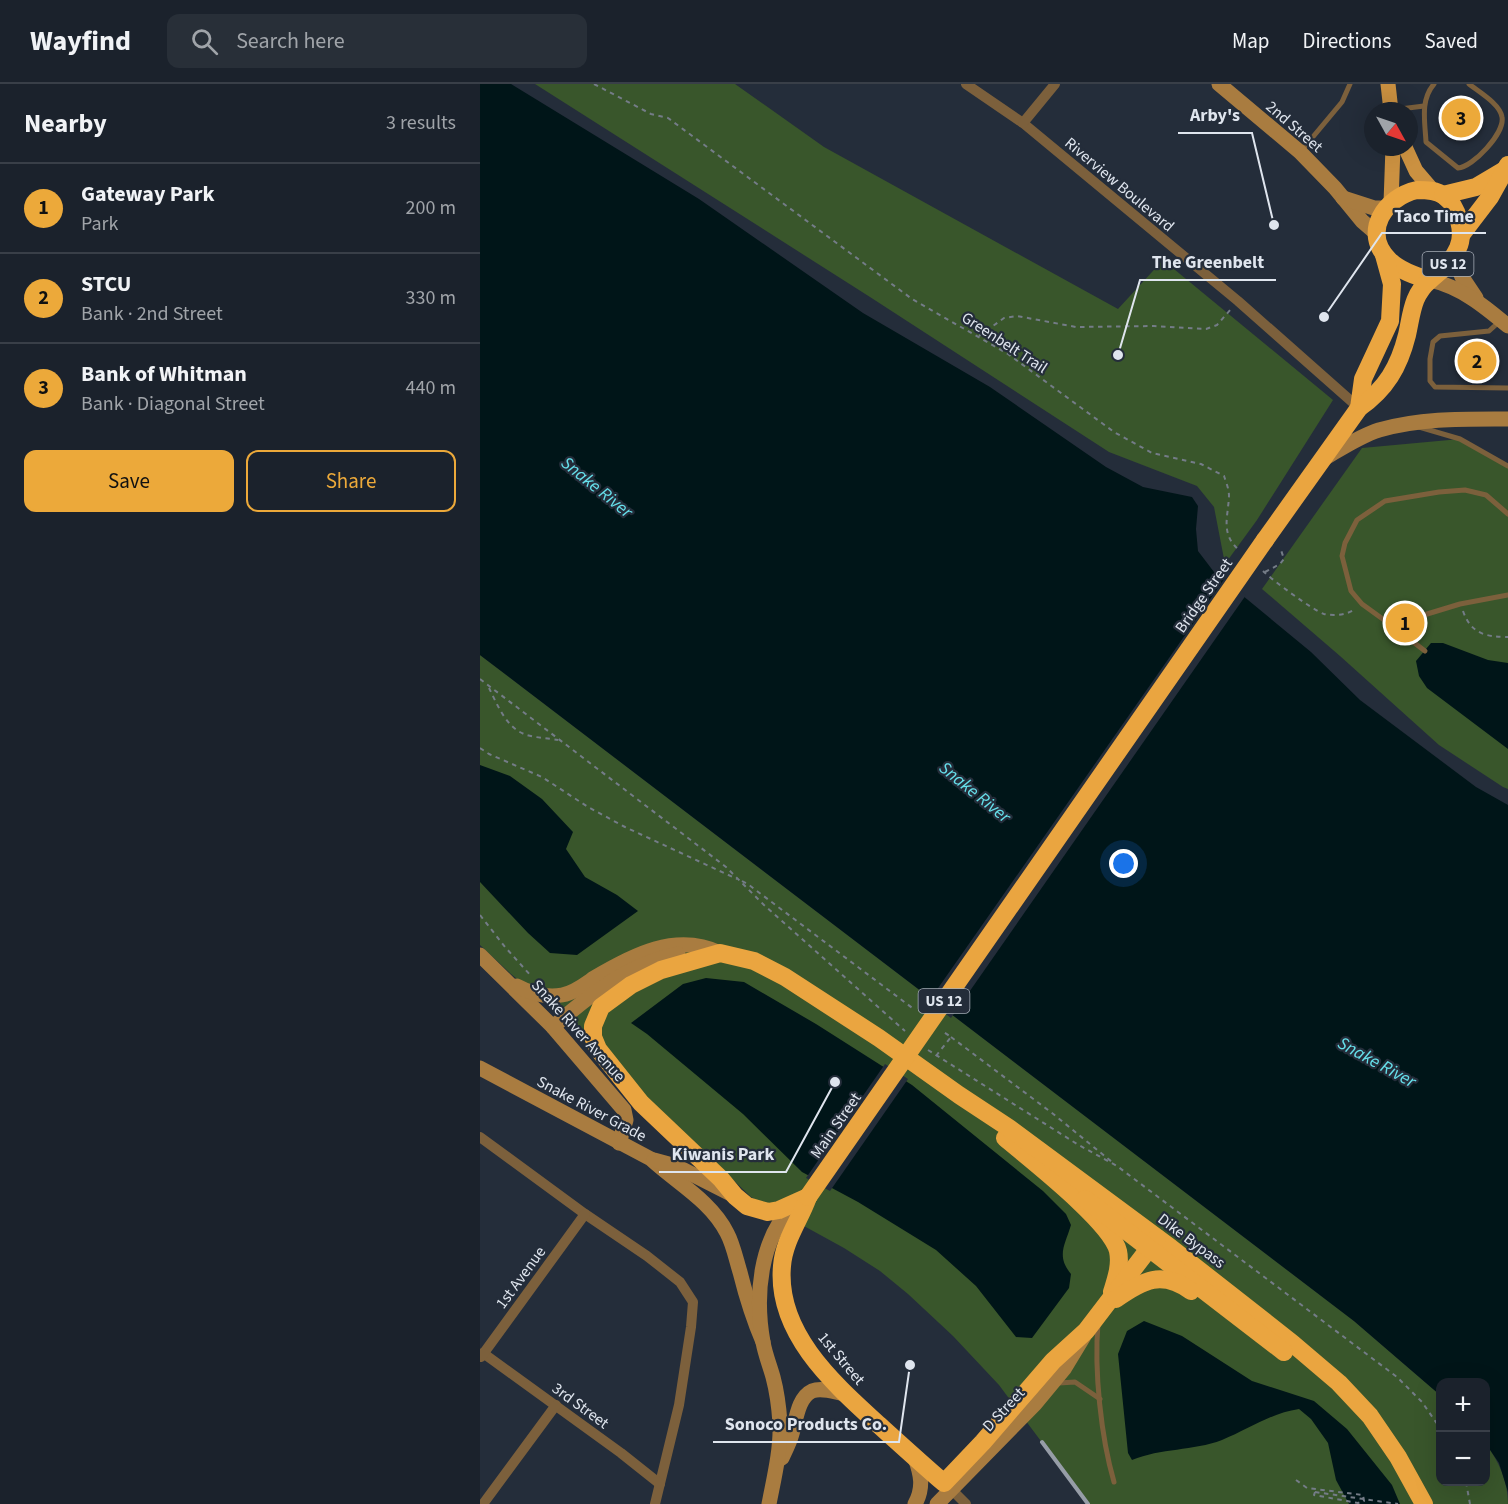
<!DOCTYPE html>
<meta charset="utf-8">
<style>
body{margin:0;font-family:"Source Sans 3",sans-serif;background:#282f38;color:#f1f3f6}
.controls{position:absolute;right:18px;bottom:18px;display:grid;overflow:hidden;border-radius:12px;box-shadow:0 6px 24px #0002}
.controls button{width:54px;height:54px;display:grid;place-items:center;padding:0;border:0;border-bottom:2px solid #393f48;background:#1b222c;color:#f1f3f6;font:30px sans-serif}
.compass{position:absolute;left:884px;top:18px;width:54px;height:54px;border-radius:50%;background:#1b222c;box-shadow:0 6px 24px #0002;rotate:130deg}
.you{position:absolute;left:644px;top:780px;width:21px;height:21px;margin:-15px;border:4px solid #fff;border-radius:50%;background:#1a73e8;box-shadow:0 0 0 9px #1a73e833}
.badge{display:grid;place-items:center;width:39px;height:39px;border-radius:50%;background:#eca93a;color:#111;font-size:20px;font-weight:700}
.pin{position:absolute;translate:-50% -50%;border:3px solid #fff;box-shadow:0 2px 6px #0006}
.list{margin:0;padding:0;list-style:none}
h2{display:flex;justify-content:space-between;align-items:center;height:78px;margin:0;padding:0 24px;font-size:26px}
h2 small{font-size:20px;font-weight:400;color:#a0a4a9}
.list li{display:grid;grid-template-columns:39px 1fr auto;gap:18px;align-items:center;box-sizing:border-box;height:90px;padding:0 24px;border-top:2px solid #393f48}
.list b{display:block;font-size:22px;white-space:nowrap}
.list p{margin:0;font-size:20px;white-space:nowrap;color:#a0a4a9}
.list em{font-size:20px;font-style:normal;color:#a0a4a9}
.actions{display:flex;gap:12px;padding:18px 24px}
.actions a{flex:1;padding:14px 0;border:2px solid #eca93a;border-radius:12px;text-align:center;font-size:21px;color:#eca93a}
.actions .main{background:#eca93a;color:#111}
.icon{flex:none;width:33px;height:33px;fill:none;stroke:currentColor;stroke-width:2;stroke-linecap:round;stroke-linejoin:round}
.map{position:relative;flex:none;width:1028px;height:1420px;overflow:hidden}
header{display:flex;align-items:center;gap:36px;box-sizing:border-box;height:84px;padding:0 30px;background:#1b222c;border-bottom:2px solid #393f48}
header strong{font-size:28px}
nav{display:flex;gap:33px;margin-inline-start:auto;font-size:21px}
.search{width:420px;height:54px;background:#282f38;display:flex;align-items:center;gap:15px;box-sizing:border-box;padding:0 21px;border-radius:12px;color:#a0a4a9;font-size:22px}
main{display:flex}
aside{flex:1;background:#1b222c}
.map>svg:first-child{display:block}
.green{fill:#39562b}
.water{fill:#001518}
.pier{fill:#242d3a}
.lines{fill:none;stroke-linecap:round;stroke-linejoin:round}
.path{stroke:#747c87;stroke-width:2;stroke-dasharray:4.5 4.5;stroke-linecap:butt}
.lane{stroke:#7c603c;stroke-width:5}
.street{stroke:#7c603c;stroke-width:10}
.secondary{stroke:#a97c40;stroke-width:15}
.primary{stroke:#cb9141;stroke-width:15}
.highway{stroke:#eaa540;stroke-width:18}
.rail{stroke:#969da7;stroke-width:4}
.path-bridge{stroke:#747c87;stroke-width:2;stroke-dasharray:4.5 4.5;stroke-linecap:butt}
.highway-bridge{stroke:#eaa540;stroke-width:18}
.labels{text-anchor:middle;stroke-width:4.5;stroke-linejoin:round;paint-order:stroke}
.shield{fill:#242d3a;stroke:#a7aeb8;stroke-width:1.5}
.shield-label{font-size:15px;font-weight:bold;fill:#dfe5ee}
.street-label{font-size:16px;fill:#dfe5ee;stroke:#242d3a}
.water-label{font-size:18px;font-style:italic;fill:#66e0eb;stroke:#242d3a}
.leader{fill:none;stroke:#dfe5ee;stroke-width:2}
.callout-dot{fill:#dfe5ee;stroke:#242d3a;stroke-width:2}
.callout-label{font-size:18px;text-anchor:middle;font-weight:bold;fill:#dfe5ee;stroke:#242d3a;stroke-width:4.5;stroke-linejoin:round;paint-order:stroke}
</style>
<header>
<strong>Wayfind</strong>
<div class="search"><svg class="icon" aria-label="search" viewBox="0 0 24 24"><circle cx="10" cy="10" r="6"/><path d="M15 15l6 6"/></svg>Search here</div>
<nav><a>Map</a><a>Directions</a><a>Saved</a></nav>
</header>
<main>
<aside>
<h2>Nearby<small>3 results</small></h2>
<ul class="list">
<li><span class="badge">1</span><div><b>Gateway Park</b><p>Park</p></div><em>200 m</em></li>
<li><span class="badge">2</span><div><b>STCU</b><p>Bank · 2nd Street</p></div><em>330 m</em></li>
<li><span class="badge">3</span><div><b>Bank of Whitman</b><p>Bank · Diagonal Street</p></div><em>440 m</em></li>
</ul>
<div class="actions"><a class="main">Save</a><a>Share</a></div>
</aside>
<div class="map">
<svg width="1028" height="1420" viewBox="0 0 1028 1420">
<rect width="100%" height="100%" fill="#242d3a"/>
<!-- green -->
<g class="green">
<path d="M 55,0 L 255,0 L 344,63 L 638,225 L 683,176 L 853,316 L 777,436 L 745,480 L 734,423 L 717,402 L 629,368 L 390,213 Z"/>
<path d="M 980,355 L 1028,382 L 1028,705 L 1023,703 L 959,661 L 860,572 L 782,505 L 882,364 Z"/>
<path d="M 0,571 L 874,1237 L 960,1311 L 960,1398 L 1006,1398 L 1006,1360 C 1019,1378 1028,1397 1028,1420 L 608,1420 L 519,1301 L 473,1252 L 428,1210 L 400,1187 L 364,1164 L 271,1113 L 84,933 L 31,890 L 0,861 Z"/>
</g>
<!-- water -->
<g class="water">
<path d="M 0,0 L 31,0 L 219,115 L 383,229 L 510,303 L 626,383 L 663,403 L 712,413 L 718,422 L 716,445 L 718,467 L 734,488 L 831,568 L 880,616 L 996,703 L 1028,721 L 1028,1408 L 1019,1379 L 1006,1360 L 1006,1298 L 960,1298 L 960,1311 L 874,1237 L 0,571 Z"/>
<path d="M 951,559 L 963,559 L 1008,576 L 1028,579 L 1028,665 L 947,604 L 939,592 L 936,577 Z"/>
<path d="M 0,681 L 30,692 L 62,715 L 93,748 L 86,765 L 105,793 L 137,811 L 158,827 L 97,871 L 70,869 L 48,849 L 0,798 Z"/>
<path d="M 226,894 L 264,898 L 336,940 L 432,1001 L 563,1107 L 586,1130 L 591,1141 C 585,1161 576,1172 591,1190 L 589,1204 L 552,1254 L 536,1253 L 496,1202 L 456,1166 L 378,1118 L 322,1088 L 263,1030 L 167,950 L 151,939 L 203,900 Z"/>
<path d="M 664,1237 L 702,1252 L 772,1297 L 834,1317 L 867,1345 L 912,1401 L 920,1420 L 869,1420 L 856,1396 L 848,1359 L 831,1335 L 819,1325 C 791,1329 769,1345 742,1356 C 713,1367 681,1364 652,1376 L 648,1369 L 638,1270 L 647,1247 Z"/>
</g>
<!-- pier -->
<g class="pier">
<path d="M 745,494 L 766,511 L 471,934 L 449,917 Z"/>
<path d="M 405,980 L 428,995 L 350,1107 L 326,1094 Z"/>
</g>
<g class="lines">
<!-- path -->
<g class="path">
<path d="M 114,0 L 171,30 L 188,34 L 432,215 L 528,270 L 634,348 L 672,369 L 721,380 L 744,392 C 746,398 749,405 749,412 C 748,434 740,450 760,467"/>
<path d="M 499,252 L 524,234 L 537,232 L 596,243 L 674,242 L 726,245 L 737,241 L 751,225"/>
<path d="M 783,487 C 792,496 834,527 844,530 C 855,532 867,531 875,525"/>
<path d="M 785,488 L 800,480 L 804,475 L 800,463"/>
<path d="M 983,527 C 991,550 1006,553 1028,553"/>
<path d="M 0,595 L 246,783 L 284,821 L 425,947"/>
<path d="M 9,604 C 17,620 26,643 44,650 C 54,654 68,654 78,656"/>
<path d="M 0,664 L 9,670 L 62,693 L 108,723 L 145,743 L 257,795"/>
<path d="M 262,797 L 269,801 L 435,926"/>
<path d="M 0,831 L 25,863 L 52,893"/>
<path d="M 471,953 L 572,1029 L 632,1078"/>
<path d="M 448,966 L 597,1060 L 637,1082 L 917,1293 L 942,1318 L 960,1344"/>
<path d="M 456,972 L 471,953 L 462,947"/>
<path d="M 816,1396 L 827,1404 L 883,1411 L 884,1417 L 878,1419 L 834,1411 L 835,1408"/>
<path d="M 986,1398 L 990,1420"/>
</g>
<!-- lane -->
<g class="lane">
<path d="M 954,0 C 940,16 945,38 946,58 L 978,84 C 993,83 1025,49 1022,33 C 1020,20 999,8 989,0"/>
<path d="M 912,26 L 944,22"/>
<path d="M 822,66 L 862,18 L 870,0"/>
<path d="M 1020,237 L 1009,247 L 960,252 L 953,258 L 950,275 L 950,297 L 955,303 L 1028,304"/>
<path d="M 939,343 L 980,355 L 1028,382"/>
<path d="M 1028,430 L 1006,411 L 985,406 L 959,408 L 905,417 L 877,436 L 865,459 L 862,472 L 871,507 L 882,520 L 911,541 L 980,520 L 1028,511"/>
<path d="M 911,541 L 945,567"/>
<path d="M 618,1239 C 614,1287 621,1353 634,1398"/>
<path d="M 579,1299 L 595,1298 L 620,1315"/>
</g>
<!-- street -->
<g class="street">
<path d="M 486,0 L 543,39 L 758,217 L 879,324"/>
<path d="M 543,39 L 575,0"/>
<path d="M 0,1053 L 105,1130 L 167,1172 L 200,1198 L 213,1218 L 211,1243 L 199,1321 L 175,1420"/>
<path d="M 3,1269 L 141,1369 L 180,1400"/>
<path d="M 1,1273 L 105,1130"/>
<path d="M 472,1406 L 486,1420"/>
<path d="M 3,1420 L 76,1321"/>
</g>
<!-- secondary -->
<g class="secondary">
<path d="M 739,0 L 820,68 L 855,104 L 882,137 L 897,150"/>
<path d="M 863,114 L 894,124 L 906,124"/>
<path d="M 974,173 L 982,193 L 996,214"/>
<path d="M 950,196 C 981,203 1004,222 1028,242"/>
<path d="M 845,374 C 862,364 880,352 899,346 C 941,334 984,335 1028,335"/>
<path d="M 0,871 L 73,943 L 144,1026 L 146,1036 L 139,1059"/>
<path d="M 37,902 C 50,909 66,914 82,911 C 94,909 104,901 114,894 C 153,871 196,848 240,869"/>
<path d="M 73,943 C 109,911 150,879 198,870"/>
<path d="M 0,984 L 171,1075 C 197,1099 231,1117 247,1149 C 253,1160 256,1175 260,1188 C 266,1212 273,1235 283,1258"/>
<path d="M 174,1076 L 196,1082 L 253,1111"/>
<path d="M 302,1374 C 305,1367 309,1360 311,1353 C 316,1339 317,1314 332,1307 C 342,1303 354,1308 364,1310"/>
<path d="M 435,1374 C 441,1390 444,1404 435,1420"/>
<path d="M 289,1420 C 294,1394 301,1366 300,1339 C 299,1324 297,1308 293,1293 C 290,1282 285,1270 283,1258 C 275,1213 279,1155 314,1121"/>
<path d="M 457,1420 L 555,1320 L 584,1285 L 604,1252"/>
</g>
<!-- primary -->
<g class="primary">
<path d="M 908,0 L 911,27"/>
<path d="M 925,63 L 936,87 L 954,108"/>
<path d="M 911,119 L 913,63"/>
</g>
<!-- highway -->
<g class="highway">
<path d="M 937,106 C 945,106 957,106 964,112 C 978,122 985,149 978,164 C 972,178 961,187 950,196 C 935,192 920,187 909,176 C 881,148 905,113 937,106 Z"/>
<path d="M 963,111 L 996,103 L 1023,87"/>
<path d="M 981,151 L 1010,113 L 1028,81"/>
<path d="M 879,324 L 883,295 L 910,237 L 912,200 L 904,171"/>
<path d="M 785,456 L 879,324 C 906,305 919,283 927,251 C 932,229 932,211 950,196"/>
<path d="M 525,1054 C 551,1076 631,1138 638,1167 C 641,1181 636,1195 632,1208"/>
<path d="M 328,1113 L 299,1126 L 288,1128 L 267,1122 L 255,1112 L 241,1095 L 161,1019 L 118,965 L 113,953 L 113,942 L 121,923 L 151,901 L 181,886 L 240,869 L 274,877 L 305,893 L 399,954 L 479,1011 L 529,1044 L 691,1164 L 812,1259 L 859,1299 L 890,1332 L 918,1373 L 944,1420"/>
<path d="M 328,1113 C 320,1136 304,1156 302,1182 C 296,1249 353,1299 399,1341 C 420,1360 442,1380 464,1399 L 503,1358 L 573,1277 L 606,1247 L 677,1154"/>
<path d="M 605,1115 L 804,1268"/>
<path d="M 636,1215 C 663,1196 682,1186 711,1207"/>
</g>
<!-- rail -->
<path class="rail" d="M 562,1358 L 608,1420"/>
<!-- path-bridge -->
<path class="path-bridge" d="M 835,1408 L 918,1420"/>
<!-- highway-bridge -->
<path class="highway-bridge" d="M 328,1113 L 785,456"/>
</g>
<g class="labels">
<!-- shield labels -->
<g class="shield">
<rect x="942.5" y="168" width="51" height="24" rx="4.5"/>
<rect x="438.5" y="905" width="51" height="24" rx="4.5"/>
</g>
<g class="shield-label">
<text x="968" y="185">US 12</text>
<text x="464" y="922">US 12</text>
</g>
<!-- street labels -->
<g class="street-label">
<text transform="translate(815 42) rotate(41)" y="6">2nd Street</text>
<text transform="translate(640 100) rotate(40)" y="6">Riverview Boulevard</text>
<text transform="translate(525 258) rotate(33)" y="6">Greenbelt Trail</text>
<text transform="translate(723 511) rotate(-55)" y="6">Bridge Street</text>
<text transform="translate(99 946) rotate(48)" y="6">Snake River Avenue</text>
<text transform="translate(112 1024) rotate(28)" y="6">Snake River Grade</text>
<text transform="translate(355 1041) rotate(-55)" y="6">Main Street</text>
<text transform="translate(712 1156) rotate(37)" y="6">Dike Bypass</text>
<text transform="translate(40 1193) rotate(-54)" y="6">1st Avenue</text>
<text transform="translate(362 1274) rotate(50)" y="6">1st Street</text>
<text transform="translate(101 1321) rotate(36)" y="6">3rd Street</text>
<text transform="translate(523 1325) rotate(-47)" y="6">D Street</text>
</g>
<!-- water labels -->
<g class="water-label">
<text transform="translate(117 403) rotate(39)" y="6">Snake River</text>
<text transform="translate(495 708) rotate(39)" y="6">Snake River</text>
<text transform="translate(897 978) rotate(29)" y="6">Snake River</text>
</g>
</g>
<!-- callouts -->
<path class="leader" d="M794 141L772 49H698M844 233L902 149H1006M638 271L660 196H796M355 998L306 1088H179M430 1281L419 1358H233"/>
<g class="callout-dot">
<circle cx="794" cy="141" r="6"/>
<circle cx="844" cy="233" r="6"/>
<circle cx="638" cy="271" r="6"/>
<circle cx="355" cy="998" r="6"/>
<circle cx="430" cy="1281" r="6"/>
</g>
<g class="callout-label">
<text x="735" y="37">Arby's</text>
<text x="954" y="138">Taco Time</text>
<text x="728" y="184">The Greenbelt</text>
<text x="243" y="1076">Kiwanis Park</text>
<text x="326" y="1346">Sonoco Products Co.</text>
</g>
</svg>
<div class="controls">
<button>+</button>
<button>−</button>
</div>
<svg class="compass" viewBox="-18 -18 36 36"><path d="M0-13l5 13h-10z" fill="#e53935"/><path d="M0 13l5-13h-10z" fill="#a0a4a9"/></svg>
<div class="you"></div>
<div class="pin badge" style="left:925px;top:539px">1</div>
<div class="pin badge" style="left:997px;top:277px">2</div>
<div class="pin badge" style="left:981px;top:34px">3</div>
</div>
</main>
